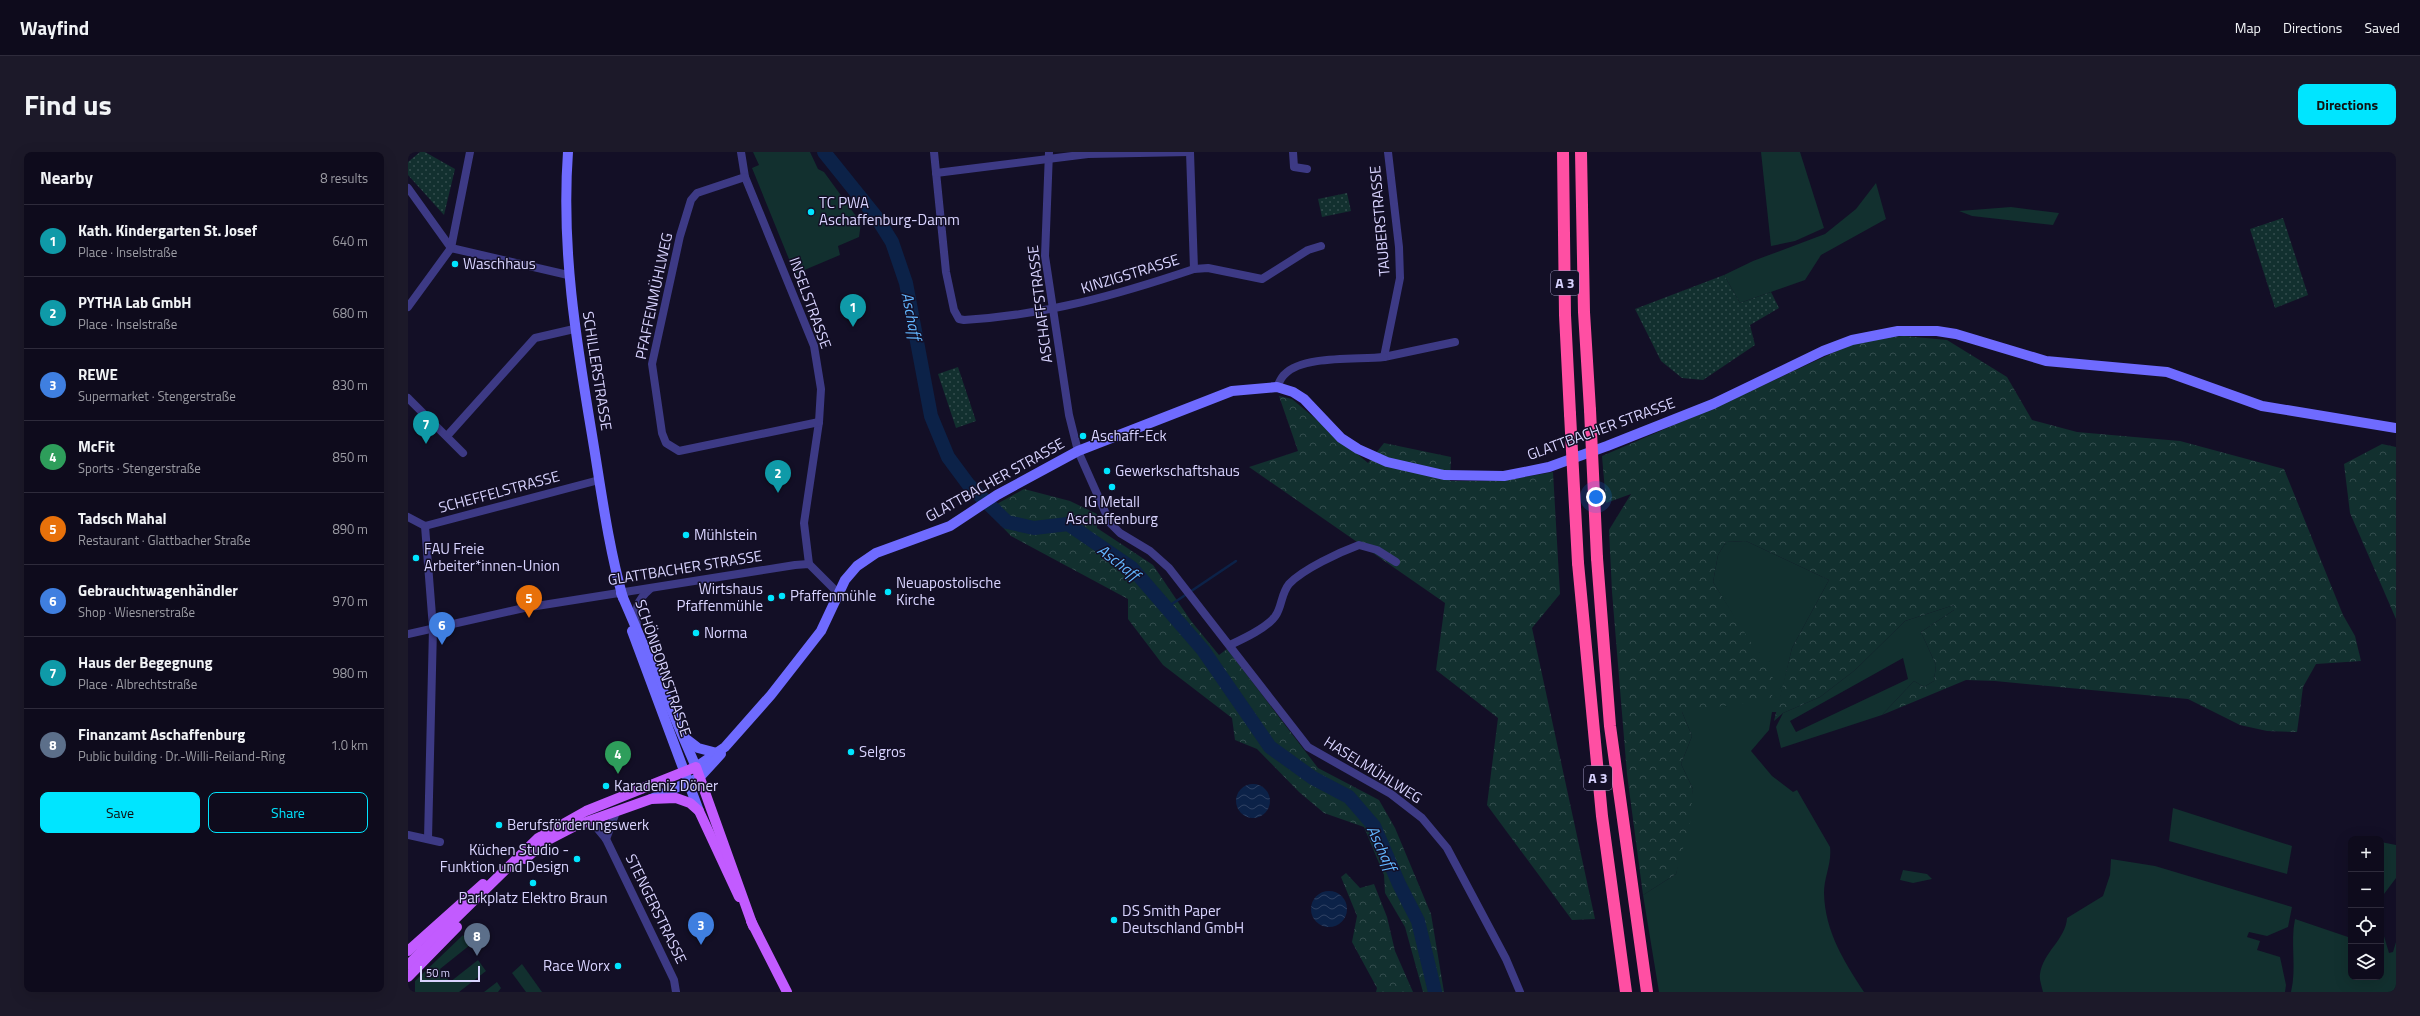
<!DOCTYPE html>
<meta charset="utf-8">
<style>
body{margin:0;font-family:"Titillium Web",sans-serif;background:#1c1929;color:#f1f3f6}
.controls{position:absolute;right:12px;bottom:12px;display:grid;overflow:hidden;border-radius:8px;box-shadow:0 4px 16px #0002}
.controls button{width:36px;height:36px;display:grid;place-items:center;padding:0;border:0;border-bottom:1px solid #2e2b3b;background:#0e0b1c;color:#f1f3f6;font:20px sans-serif}
.scale{position:absolute;left:12px;bottom:10px;width:60px;box-sizing:border-box;padding-left:4px;border:2px solid #d9d4ff;border-top:0;font-size:11px;line-height:14px;white-space:nowrap;color:#d9d4ff;-webkit-text-stroke:3px #130f26;paint-order:stroke}
.you{position:absolute;left:1188px;top:345px;width:14px;height:14px;margin:-10px;border:3px solid #fff;border-radius:50%;background:#1a73e8;box-shadow:0 0 0 6px #1a73e833}
.badge{display:grid;place-items:center;width:26px;height:26px;border-radius:50%;background:#00e5ff;color:#fff;font-size:13px;font-weight:700}
.pin{position:absolute;translate:-50% -33px;filter:drop-shadow(0 1px 2px #0008)}
.pin::after{content:'';position:absolute;top:21px;width:14px;height:12px;background:inherit;clip-path:polygon(0 0,100% 0,50% 100%)}
.list{margin:0;padding:0;list-style:none}
h2{display:flex;justify-content:space-between;align-items:center;height:52px;margin:0;padding:0 16px;font-size:17px}
h2 small{font-size:13px;font-weight:400;color:#9b9ba3}
.list li{display:grid;grid-template-columns:26px 1fr auto;gap:12px;align-items:center;box-sizing:border-box;height:72px;padding:0 16px;border-top:1px solid #2e2b3b}
.list b{display:block;font-size:15px;white-space:nowrap}
.list p{margin:0;font-size:13px;white-space:nowrap;color:#9b9ba3}
.list em{font-size:13px;font-style:normal;color:#9b9ba3}
.actions{display:flex;gap:8px;padding:12px 16px}
.actions a{flex:1;padding:9px 0;border:1px solid #00e5ff;border-radius:8px;text-align:center;font-size:14px;color:#00e5ff}
.actions .main{background:#00e5ff;color:#111}
.icon{flex:none;width:22px;height:22px;fill:none;stroke:currentColor;stroke-width:2;stroke-linecap:round;stroke-linejoin:round}
.map{position:relative;flex:none;width:1988px;height:840px;overflow:hidden;border-radius:8px}
header{display:flex;align-items:center;gap:24px;box-sizing:border-box;height:56px;padding:0 20px;background:#0e0b1c;border-bottom:1px solid #2e2b3b}
header strong{font-size:19px}
nav{display:flex;gap:22px;margin-inline-start:auto;font-size:14px}
.intro{display:flex;align-items:center;justify-content:space-between;box-sizing:border-box;height:96px;padding:0 24px}
h1{margin:0;font-size:28px}
.button{padding:10px 18px;border-radius:8px;background:#00e5ff;color:#111;font-size:14px;font-weight:700}
main{display:flex;gap:24px;padding:0 24px}
aside{flex:1;background:#0e0b1c;border-radius:8px;box-shadow:0 4px 16px #0002}
.map>svg:first-child{display:block}
.grass{fill:#12302f;fill-rule:evenodd}
.forest{fill:url(#forest-crowns)}
.park{fill:url(#park-dots)}
.water{fill:url(#water-waves)}
.lines{fill:none;stroke-linecap:round;stroke-linejoin:round}
.stream{stroke:#0c2248;stroke-width:2.5}
.river{stroke:#0c2248;stroke-width:14}
.street{stroke:#3d3a85;stroke-width:8}
.secondary{stroke:#6f6bff;stroke-width:10}
.primary{stroke:#c25bff;stroke-width:10}
.highway{stroke:#ff4fa3;stroke-width:12}
.highway-bridge{stroke:#ff4fa3;stroke-width:12}
.poi-dot{fill:#00e5ff;stroke:#130f26;stroke-width:1.5}
.labels{text-anchor:middle;stroke-width:3;stroke-linejoin:round;paint-order:stroke}
.shield{fill:#130f26;stroke:#9e99be;stroke-width:1}
.shield-label{font-size:14px;font-weight:bold;fill:#d9d4ff}
.poi-label{font-size:15px;fill:#d9d4ff;stroke:#130f26;text-anchor:start}
.street-label{font-size:15px;fill:#d9d4ff;stroke:#130f26}
.water-label{font-size:16px;font-style:italic;fill:#62b6ff;stroke:#130f26}
</style>
<header>
<strong>Wayfind</strong>
<nav><a>Map</a><a>Directions</a><a>Saved</a></nav>
</header>
<div class="intro"><h1>Find us</h1><a class="button">Directions</a></div>
<main>
<aside>
<h2>Nearby<small>8 results</small></h2>
<ul class="list">
<li><span class="badge" style="background:#0f9aa8">1</span><div><b>Kath. Kindergarten St. Josef</b><p>Place · Inselstraße</p></div><em>640 m</em></li>
<li><span class="badge" style="background:#0f9aa8">2</span><div><b>PYTHA Lab GmbH</b><p>Place · Inselstraße</p></div><em>680 m</em></li>
<li><span class="badge" style="background:#3f7fe0">3</span><div><b>REWE</b><p>Supermarket · Stengerstraße</p></div><em>830 m</em></li>
<li><span class="badge" style="background:#2e9e5b">4</span><div><b>McFit</b><p>Sports · Stengerstraße</p></div><em>850 m</em></li>
<li><span class="badge" style="background:#e8710a">5</span><div><b>Tadsch Mahal</b><p>Restaurant · Glattbacher Straße</p></div><em>890 m</em></li>
<li><span class="badge" style="background:#3f7fe0">6</span><div><b>Gebrauchtwagenhändler</b><p>Shop · Wiesnerstraße</p></div><em>970 m</em></li>
<li><span class="badge" style="background:#0f9aa8">7</span><div><b>Haus der Begegnung</b><p>Place · Albrechtstraße</p></div><em>980 m</em></li>
<li><span class="badge" style="background:#5c6f8a">8</span><div><b>Finanzamt Aschaffenburg</b><p>Public building · Dr.-Willi-Reiland-Ring</p></div><em>1.0 km</em></li>
</ul>
<div class="actions"><a class="main">Save</a><a>Share</a></div>
</aside>
<div class="map">
<svg width="1988" height="840" viewBox="0 0 1988 840">
<defs>
<pattern id="forest-crowns" width="20" height="18" patternUnits="userSpaceOnUse"><rect width="20" height="18" fill="#12302f"/><path d="M2 6a3 3 0 1 1 6 0M12 15a3 3 0 1 1 6 0" fill="none" stroke="#344d4e"/></pattern>
<pattern id="park-dots" width="8" height="8" patternUnits="userSpaceOnUse"><rect width="8" height="8" fill="#12302f"/><path d="M2 2h.1M6 6h.1" fill="none" stroke="#344d4e" stroke-width="1.8" stroke-linecap="round"/></pattern>
<pattern id="water-waves" width="16" height="10" patternUnits="userSpaceOnUse"><rect width="16" height="10" fill="#0c2248"/><path d="M0 5q4-4 8 0t8 0" fill="none" stroke="#2f4163"/></pattern>
</defs>
<rect width="100%" height="100%" fill="#130f26"/>
<!-- grass -->
<g class="grass">
<path d="M 345,0 L 402,0 L 410,17 L 416,20 L 453,71 L 451,85 L 430,94 L 432,103 L 387,122 L 344,16 L 351,13 Z"/>
<path d="M 1353,0 L 1392,0 L 1416,76 L 1387,89 L 1363,94 Z"/>
<path d="M 1468,31 L 1478,67 L 1413,103 L 1397,128 L 1332,151 L 1316,123 L 1345,109 L 1417,82 L 1448,57 Z"/>
<path d="M 1603,55 L 1651,61 L 1645,73 L 1564,64 L 1551,59 Z"/>
<path d="M 1338,389 L 1421,428 L 1384,496 L 1369,560 L 1364,560 L 1361,578 L 1343,599 L 1364,624 L 1385,640 L 1389,638 L 1422,695 C 1424,711 1416,725 1416,741 C 1417,780 1436,809 1456,840 L 1251,840 L 1235,743 L 1268,722 L 1285,637 L 1273,612 L 1284,584 L 1274,560 L 1331,473 L 1305,430 L 1310,403 L 1318,390 Z"/>
<path d="M 1546,453 L 1546,458 L 1513,480 L 1528,513 L 1526,529 L 1516,535 L 1506,529 L 1474,563 L 1373,596 L 1368,575 L 1375,561 L 1412,545 L 1447,518 L 1497,469 ZM 1495,506 L 1500,527 L 1388,580 L 1382,569 Z"/>
<path d="M 1765,656 L 1884,694 L 1879,722 L 1761,689 Z"/>
<path d="M 1973,690 L 1988,693 L 1988,726 L 1973,746 Z"/>
<path d="M 1703,707 L 1747,714 L 1884,755 L 1880,775 L 1859,784 L 1841,780 L 1839,785 L 1852,789 L 1849,798 L 1872,805 L 1878,833 L 1877,840 L 1635,840 C 1634,835 1631,827 1632,822 C 1635,800 1658,787 1659,766 L 1695,744 L 1702,723 Z"/>
<path d="M 1495,718 L 1519,722 L 1524,727 L 1505,731 L 1492,728 Z"/>
<path d="M 1887,767 L 1940,785 L 1943,773 L 1943,825 L 1973,825 L 1973,774 L 1981,801 L 1985,800 L 1988,790 L 1988,840 L 1883,840 C 1889,816 1882,791 1887,767 Z"/>
<path d="M 55,783 L 62,793 L 32,817 L 42,830 L 70,808 L 78,819 L 51,840 L 7,840 L 7,829 Z"/>
<path d="M 114,812 L 134,840 L 118,840 L 104,821 Z"/>
<path d="M 89,830 L 93,836 L 90,840 L 76,840 Z"/>
</g>
<!-- forest -->
<g class="forest">
<path d="M 1496,184 L 1539,188 L 1599,225 L 1624,268 L 1669,280 L 1772,289 L 1876,317 L 1935,463 L 1947,484 L 1953,509 L 1908,512 L 1895,535 L 1889,580 L 1859,579 L 1832,573 L 1780,547 L 1587,529 L 1558,528 L 1474,563 L 1506,529 L 1516,535 L 1526,529 L 1528,513 L 1513,480 L 1546,458 L 1546,453 L 1497,469 L 1447,518 L 1412,545 L 1375,561 L 1366,569 L 1384,496 L 1421,428 L 1338,389 L 1318,390 L 1310,403 L 1305,430 L 1365,526 L 1364,547 L 1274,560 L 1284,584 L 1273,612 L 1285,637 L 1282,671 L 1268,722 L 1235,743 L 1219,622 L 1204,440 L 1201,378 L 1223,342 L 1198,351 L 1194,304 L 1308,255 L 1455,187 Z"/>
<path d="M 871,244 L 884,247 L 960,311 L 976,291 L 1043,305 L 1042,329 L 1094,329 L 1145,320 L 1152,442 L 1124,476 L 1187,767 L 1164,768 L 1079,653 L 1090,566 L 1028,518 L 1037,451 L 841,315 L 890,299 Z"/>
<path d="M 1974,292 L 1988,295 L 1988,467 L 1942,361 L 1936,312 Z"/>
<path d="M 616,337 L 662,349 L 689,362 L 689,376 L 745,413 L 783,469 L 811,503 L 819,497 L 910,616 L 971,648 L 987,676 L 1023,762 L 1036,840 L 1015,840 L 997,775 L 977,741 L 976,723 L 956,675 L 916,661 L 891,640 L 849,597 L 827,588 L 824,566 L 755,513 L 720,467 L 720,447 L 603,384 L 578,358 Z"/>
<path d="M 938,721 L 952,736 L 966,732 L 979,765 L 987,799 L 1005,840 L 968,840 L 969,836 L 944,790 L 949,764 L 933,725 Z"/>
</g>
<!-- park -->
<g class="park">
<path d="M 12,0 L 17,0 L 47,17 L 36,63 L 0,23 L 0,10 Z"/>
<path d="M 939,41 L 943,59 L 914,65 L 910,47 Z"/>
<path d="M 1875,66 L 1900,143 L 1867,156 L 1842,77 Z"/>
<path d="M 1316,123 L 1332,151 L 1363,140 L 1371,156 L 1342,173 L 1347,193 L 1295,228 L 1274,226 L 1253,209 L 1227,157 Z"/>
<path d="M 550,215 L 568,269 L 548,276 L 530,222 Z"/>
</g>
<!-- water -->
<g class="water">
<circle cx="845" cy="649" r="17"/>
<circle cx="921" cy="757" r="18"/>
</g>
<g class="lines">
<!-- stream -->
<path class="stream" d="M 758,456 L 828,409"/>
<!-- river -->
<path class="river" d="M 416,0 L 469,66 L 484,90 L 498,131 L 523,264 L 540,305 L 560,332 L 599,370 L 626,376 L 660,372 L 724,416 L 795,498 L 862,595 L 905,626 L 941,645 L 966,674 L 991,732 L 1010,769 L 1027,840"/>
<!-- street -->
<g class="street">
<path d="M 333,0 L 337,25 L 406,194 L 413,237 L 411,270 L 396,371 L 401,412"/>
<path d="M 526,0 L 538,120 L 546,158 L 551,167 L 556,168 C 638,163 709,143 786,117 L 800,116 L 854,127 L 900,98 L 913,94"/>
<path d="M 641,0 L 637,104 L 661,263 L 670,299 L 702,371 L 712,381 L 742,399 L 761,416 L 900,595 L 983,642 L 1014,666 L 1039,696 L 1098,807 L 1112,840"/>
<path d="M 782,0 L 786,117"/>
<path d="M 885,0 L 886,15 L 899,17"/>
<path d="M 980,0 L 991,95 L 992,126 L 976,205 L 1047,190"/>
<path d="M 528,21 L 680,2 L 782,0"/>
<path d="M 337,25 L 289,41 L 283,48 L 272,84 L 244,212 L 254,281 L 258,291 L 271,299 L 411,270"/>
<path d="M 0,36 L 43,96 L 160,123"/>
<path d="M 0,155 L 43,96 L 62,0"/>
<path d="M 869,235 C 871,231 873,225 877,222 C 895,203 951,208 976,205"/>
<path d="M 0,246 L 55,301"/>
<path d="M 39,284 L 127,186 L 166,177"/>
<path d="M 0,365 L 17,374 L 191,328"/>
<path d="M 17,374 L 25,476 L 20,687"/>
<path d="M 229,474 C 227,457 228,449 242,437"/>
<path d="M 0,482 L 116,456 L 387,413 L 401,412 L 430,441"/>
<path d="M 822,493 C 835,487 861,475 868,463 C 874,454 873,442 881,432 C 895,417 932,400 951,393 L 969,398 L 988,410"/>
<path d="M 184,670 L 198,687 L 266,828 L 268,840"/>
<path d="M 0,683 L 32,690"/>
<path d="M 198,687 L 208,660"/>
</g>
<!-- secondary -->
<g class="secondary">
<path d="M 160,0 C 153,96 168,188 184,283 C 193,337 200,393 215,446"/>
<path d="M 213,441 L 288,615 L 317,595 L 363,543 L 413,479 L 437,428 L 449,414 L 468,401 L 542,374 L 589,343 L 670,299 L 824,239 L 869,235 L 885,240 L 896,247 L 933,286 L 950,297 L 979,310 L 1036,323 L 1096,324 L 1141,315 L 1199,294 L 1305,252 L 1415,199 L 1444,188 L 1490,179 L 1529,179 L 1548,182 L 1638,209 L 1759,220 L 1854,254 L 1988,276"/>
<path d="M 224,479 L 291,659"/>
<path d="M 277,586 L 290,596 L 309,601"/>
<path d="M 243,647 L 292,625 L 313,602"/>
</g>
<!-- primary -->
<g class="primary">
<path d="M 117,707 L 140,688 L 167,674 L 243,647 L 268,646 L 282,651 L 291,659 L 331,745"/>
<path d="M 343,769 L 379,840"/>
<path d="M 0,799 L 75,732"/>
<path d="M 0,813 L 130,686 L 178,659 L 288,615 L 345,774"/>
<path d="M 0,825 L 49,775"/>
</g>
<!-- highway -->
<g class="highway">
<path d="M 1155,0 L 1157,163 L 1162,262"/>
<path d="M 1173,0 L 1176,160 L 1182,258"/>
<path d="M 1189,406 L 1202,574 L 1239,840"/>
<path d="M 1170,411 L 1194,664 L 1218,840"/>
</g>
<!-- highway-bridge -->
<g class="highway-bridge">
<path d="M 1182,258 L 1189,406"/>
<path d="M 1162,262 L 1170,411"/>
</g>
</g>
<!-- markers -->
<g class="poi-dot">
<circle cx="403" cy="60" r="4"/>
<circle cx="47" cy="112" r="4"/>
<circle cx="675" cy="284" r="4"/>
<circle cx="699" cy="319" r="4"/>
<circle cx="704" cy="335" r="4"/>
<circle cx="278" cy="383" r="4"/>
<circle cx="8" cy="406" r="4"/>
<circle cx="480" cy="440" r="4"/>
<circle cx="374" cy="444" r="4"/>
<circle cx="363" cy="446" r="4"/>
<circle cx="288" cy="481" r="4"/>
<circle cx="443" cy="600" r="4"/>
<circle cx="198" cy="634" r="4"/>
<circle cx="91" cy="673" r="4"/>
<circle cx="169" cy="707" r="4"/>
<circle cx="125" cy="731" r="4"/>
<circle cx="706" cy="768" r="4"/>
<circle cx="210" cy="814" r="4"/>
</g>
<g class="labels">
<!-- shield labels -->
<g class="shield">
<rect x="1143" y="119" width="28" height="24" rx="3"/>
<rect x="1176" y="614" width="28" height="24" rx="3"/>
</g>
<g class="shield-label">
<text x="1157" y="136">A 3</text>
<text x="1190" y="631">A 3</text>
</g>
<!-- poi labels -->
<g class="poi-label">
<text x="411" y="56">TC PWA<tspan x="411" dy="17">Aschaffenburg-Damm</tspan></text>
<text x="55" y="117">Waschhaus</text>
<text x="683" y="289">Aschaff-Eck</text>
<text x="707" y="324">Gewerkschaftshaus</text>
<text x="704" y="355" text-anchor="middle">IG Metall<tspan x="704" dy="17">Aschaffenburg</tspan></text>
<text x="286" y="388">Mühlstein</text>
<text x="16" y="402">FAU Freie<tspan x="16" dy="17">Arbeiter*innen-Union</tspan></text>
<text x="488" y="436">Neuapostolische<tspan x="488" dy="17">Kirche</tspan></text>
<text x="355" y="442" text-anchor="end">Wirtshaus<tspan x="355" dy="17">Pfaffenmühle</tspan></text>
<text x="382" y="449">Pfaffenmühle</text>
<text x="296" y="486">Norma</text>
<text x="451" y="605">Selgros</text>
<text x="206" y="639">Karadeniz Döner</text>
<text x="99" y="678">Berufsförderungswerk</text>
<text x="161" y="703" text-anchor="end">Küchen Studio -<tspan x="161" dy="17">Funktion und Design</tspan></text>
<text x="125" y="751" text-anchor="middle">Parkplatz Elektro Braun</text>
<text x="714" y="764">DS Smith Paper<tspan x="714" dy="17">Deutschland GmbH</tspan></text>
<text x="202" y="819" text-anchor="end">Race Worx</text>
</g>
<!-- street labels -->
<g class="street-label">
<text transform="translate(972 69) rotate(-95)" y="5">TAUBERSTRASSE</text>
<text transform="translate(722 122) rotate(-17)" y="5">KINZIGSTRASSE</text>
<text transform="translate(246 144) rotate(-78)" y="5">PFAFFENMÜHLWEG</text>
<text transform="translate(402 151) rotate(70)" y="5">INSELSTRASSE</text>
<text transform="translate(632 152) rotate(-97)" y="5">ASCHAFFSTRASSE</text>
<text transform="translate(189 219) rotate(81)" y="5">SCHILLERSTRASSE</text>
<text transform="translate(1193 277) rotate(-20)" y="5">GLATTBACHER STRASSE</text>
<text transform="translate(587 328) rotate(-29)" y="5">GLATTBACHER STRASSE</text>
<text transform="translate(91 340) rotate(-15)" y="5">SCHEFFELSTRASSE</text>
<text transform="translate(277 416) rotate(-9)" y="5">GLATTBACHER STRASSE</text>
<text transform="translate(255 516) rotate(71)" y="5">SCHÖNBORNSTRASSE</text>
<text transform="translate(965 618) rotate(32)" y="5">HASELMÜHLWEG</text>
<text transform="translate(248 757) rotate(64)" y="5">STENGERSTRASSE</text>
</g>
<!-- water labels -->
<g class="water-label">
<text transform="translate(504 164) rotate(79)" y="6">Aschaff</text>
<text transform="translate(711 410) rotate(38)" y="6">Aschaff</text>
<text transform="translate(974 696) rotate(65)" y="6">Aschaff</text>
</g>
</g>
</svg>
<div class="controls">
<button>+</button>
<button>−</button>
<button><svg class="icon" aria-label="locate" viewBox="0 0 24 24"><circle cx="12" cy="12" r="6"/><path d="M12 2v4M12 18v4M2 12h4M18 12h4"/></svg></button>
<button><svg class="icon" aria-label="layers" viewBox="0 0 24 24"><path d="M12 4l9 5-9 5-9-5zM3 14l9 5 9-5"/></svg></button>
</div>
<div class="scale">50 m</div>
<div class="you"></div>
<div class="pin badge" style="left:445px;top:175px;background:#0f9aa8">1</div>
<div class="pin badge" style="left:370px;top:341px;background:#0f9aa8">2</div>
<div class="pin badge" style="left:293px;top:793px;background:#3f7fe0">3</div>
<div class="pin badge" style="left:210px;top:622px;background:#2e9e5b">4</div>
<div class="pin badge" style="left:121px;top:466px;background:#e8710a">5</div>
<div class="pin badge" style="left:34px;top:493px;background:#3f7fe0">6</div>
<div class="pin badge" style="left:18px;top:292px;background:#0f9aa8">7</div>
<div class="pin badge" style="left:69px;top:804px;background:#5c6f8a">8</div>
</div>
</main>
